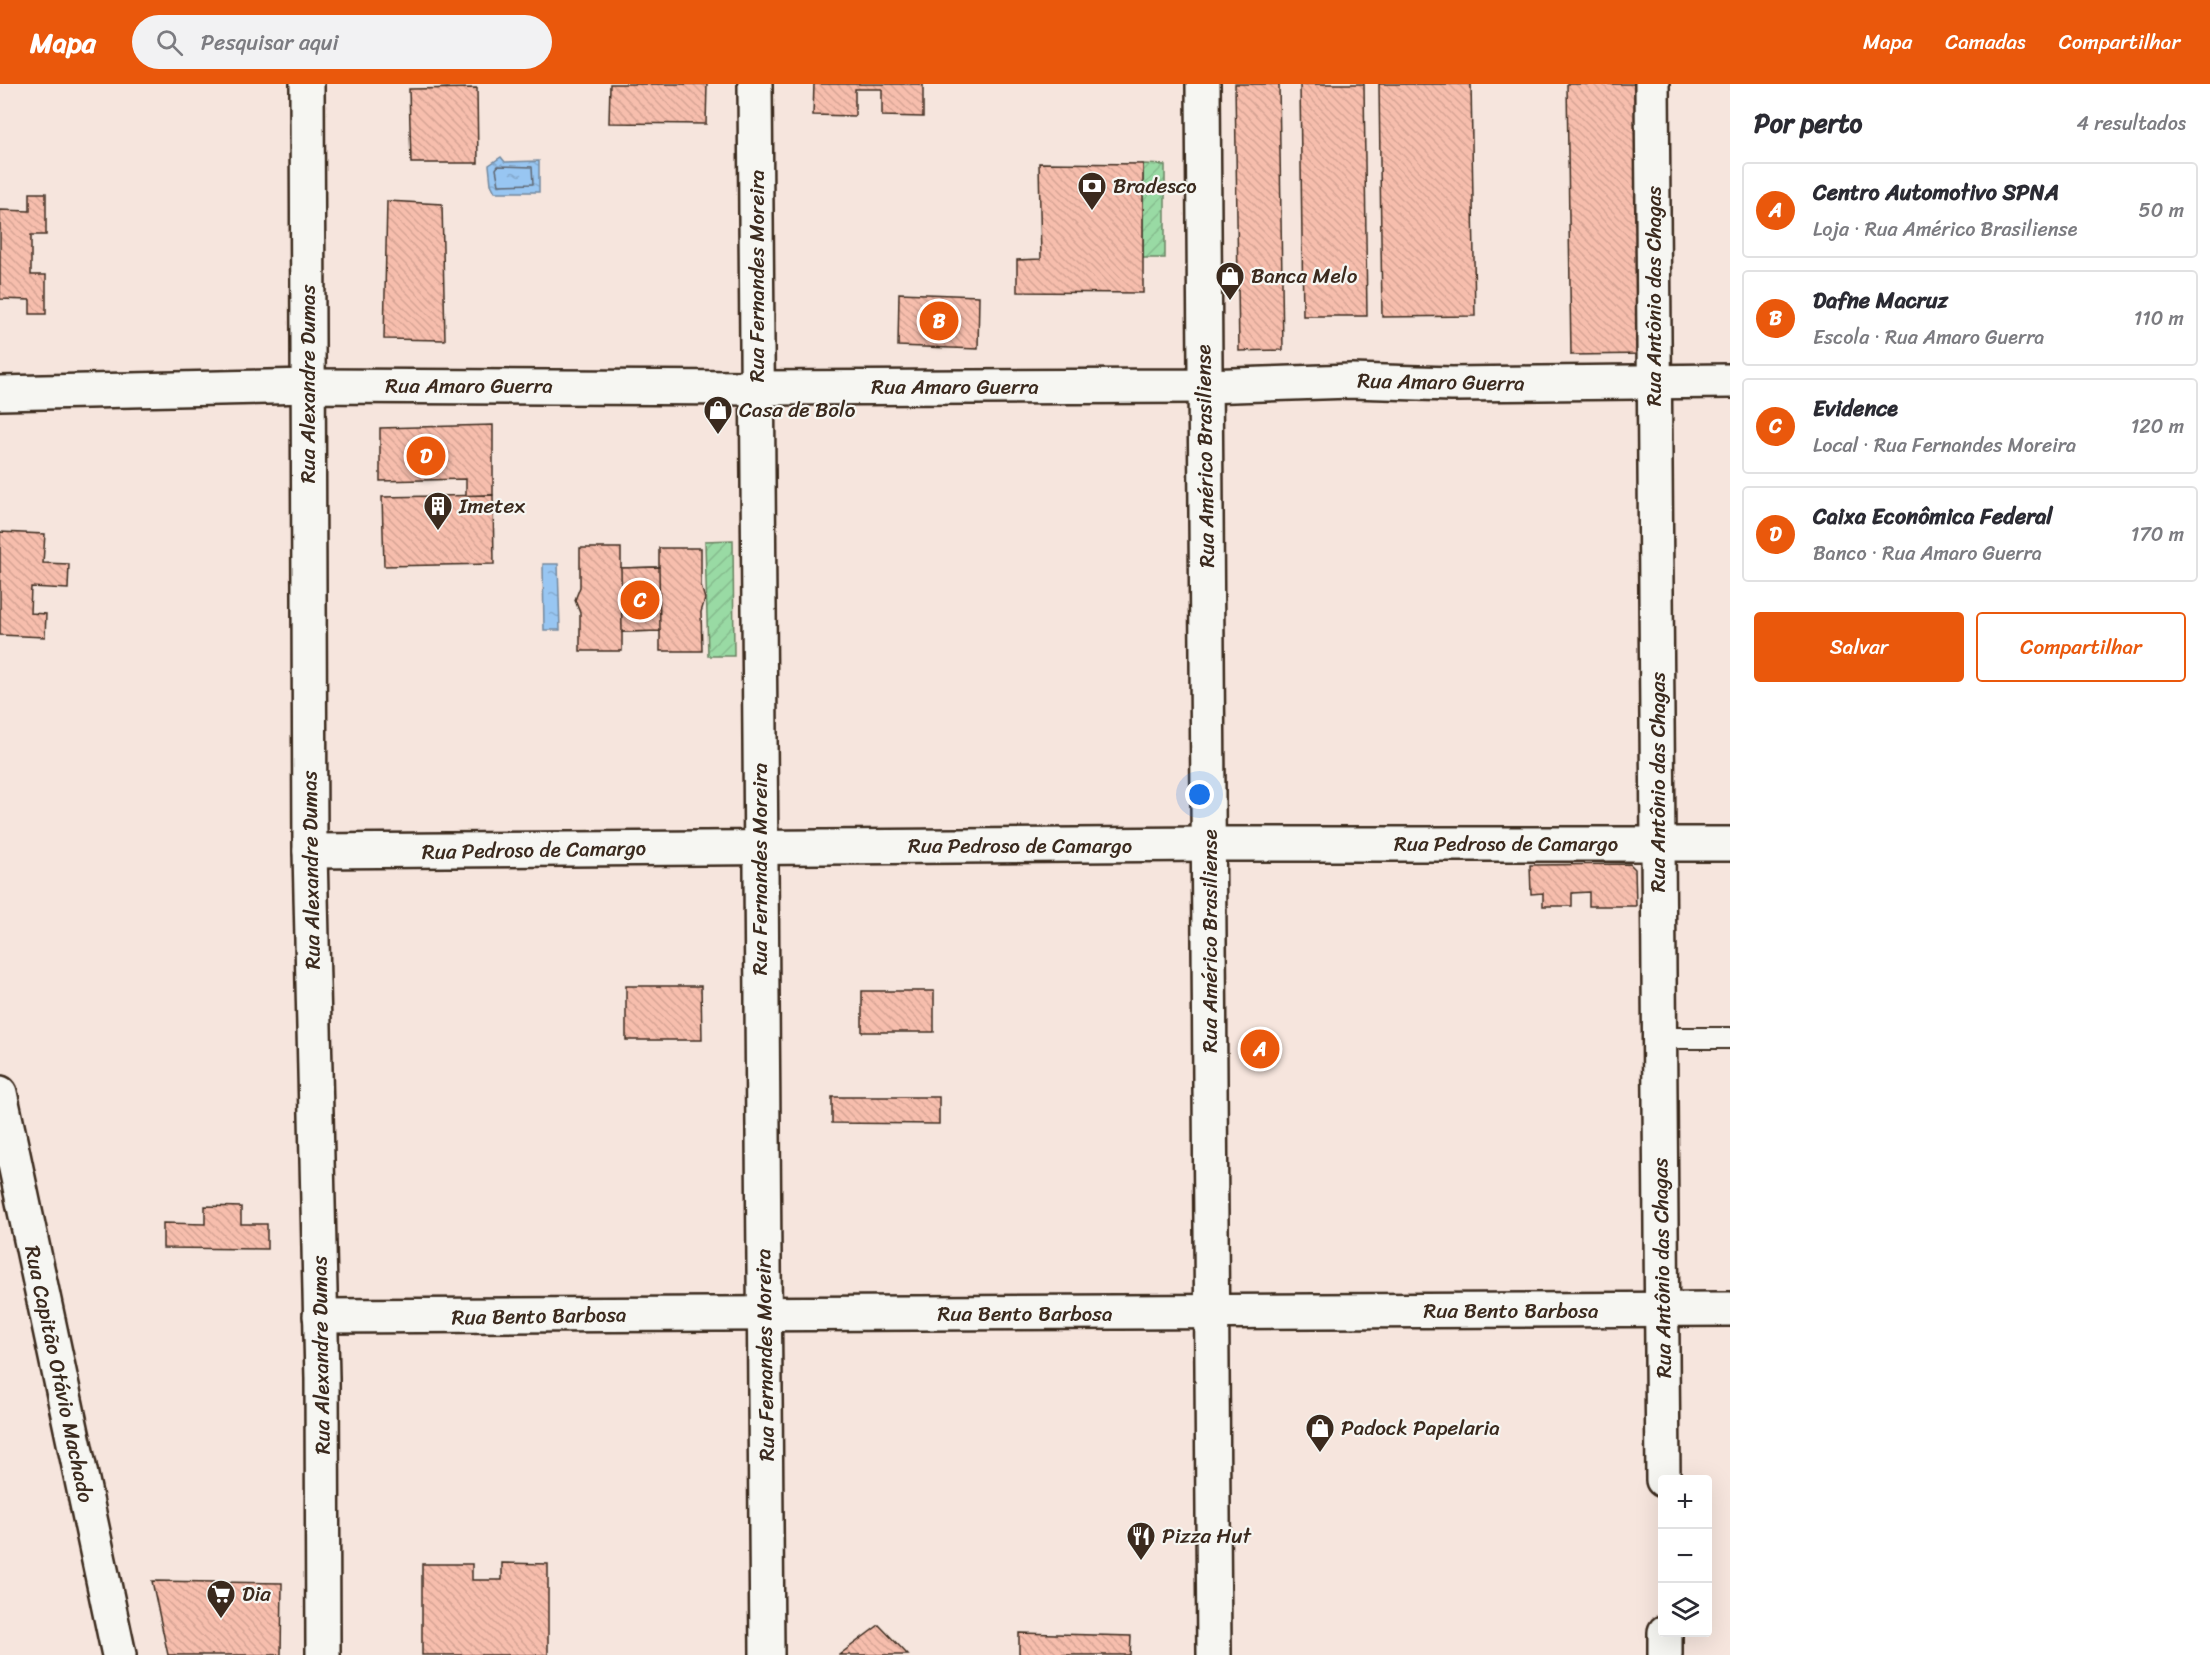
<!DOCTYPE html>
<html lang="pt">
<meta charset="utf-8">
<style>
body{margin:0;font-family:Sriracha,sans-serif;background:#f2f2f3;color:#2b2b33}
.controls{position:absolute;right:18px;bottom:18px;display:grid;overflow:hidden;border-radius:6px;box-shadow:0 6px 24px #0002}
.controls button{width:54px;height:54px;display:grid;place-items:center;padding:0;border:0;border-bottom:2px solid #e1e1e2;background:#fff;color:#2b2b33;font:30px sans-serif}
.you{position:absolute;left:1200px;top:711px;width:21px;height:21px;margin:-15px;border:4px solid #fff;border-radius:50%;background:#1a73e8;box-shadow:0 0 0 9px #1a73e833}
.badge{display:grid;place-items:center;width:39px;height:39px;border-radius:50%;background:#ea580c;color:#fff;font-size:20px;font-weight:700}
.pin{position:absolute;translate:-50% -50%;border:3px solid #fff;box-shadow:0 2px 6px #0006}
.list{margin:0;padding:0;list-style:none}
h2{display:flex;justify-content:space-between;align-items:center;height:78px;margin:0;padding:0 24px;font-size:26px}
h2 small{font-size:20px;font-weight:400;color:#7c7c81}
.list li{display:grid;grid-template-columns:39px 1fr auto;gap:18px;align-items:center;box-sizing:border-box;height:96px;margin:0 12px 12px;padding:0 12px;border:2px solid #e1e1e2;border-radius:6px}
.list b{display:block;font-size:22px;white-space:nowrap}
.list p{margin:0;font-size:20px;white-space:nowrap;color:#7c7c81}
.list em{font-size:20px;font-style:normal;color:#7c7c81}
.actions{display:flex;gap:12px;padding:18px 24px}
.actions a{flex:1;padding:14px 0;border:2px solid #ea580c;border-radius:6px;text-align:center;font-size:21px;color:#ea580c}
.actions .main{background:#ea580c;color:#fff}
.icon{flex:none;width:33px;height:33px;fill:none;stroke:currentColor;stroke-width:2;stroke-linecap:round;stroke-linejoin:round}
.map{position:relative;flex:none;width:1730px;height:1571px;overflow:hidden}
header{display:flex;align-items:center;gap:36px;box-sizing:border-box;height:84px;padding:0 30px;background:#ea580c;color:#fff}
header strong{font-size:28px}
nav{display:flex;gap:33px;margin-inline-start:auto;font-size:21px}
.search{width:420px;height:54px;background:#f2f2f3;display:flex;align-items:center;gap:15px;box-sizing:border-box;padding:0 21px;border-radius:33px;color:#7c7c81;font-size:22px}
main{display:flex}
aside{flex:1;background:#fff}
.map>svg:first-child{display:block}
.garden{fill:url(#garden-furrows);stroke:#6a8261;stroke-width:1.5}
.water{fill:url(#water-ripples);stroke:#73889d;stroke-width:1.5}
.lines{fill:none;stroke-linecap:round;stroke-linejoin:round}
.shore{stroke:#606873;stroke-width:1.5}
.building{fill:url(#building-back-hatch);stroke:#3b2a1e;stroke-width:1.5}
.service-casing{stroke:#3b2a1e;stroke-width:24}
.minor-casing{stroke:#3b2a1e;stroke-width:38}
.tertiary-casing{stroke:#3b2a1e;stroke-width:38}
.service{stroke:#f6f6f2;stroke-width:20}
.minor{stroke:#f6f6f2;stroke-width:33}
.tertiary{stroke:#f6f6f2;stroke-width:33}
.labels{text-anchor:middle;stroke-width:4.5;stroke-linejoin:round;paint-order:stroke}
.poi-label{font-size:21px;fill:#3b2a1e;stroke:#f6f6f2;text-anchor:start}
.street-label{font-size:21px;fill:#3b2a1e;stroke:#f6f6f2}
</style>
<header>
<strong>Mapa</strong>
<div class="search"><svg class="icon" aria-label="search" viewBox="0 0 24 24"><circle cx="10" cy="10" r="6"/><path d="M15 15l6 6"/></svg>Pesquisar aqui</div>
<nav><a>Mapa</a><a>Camadas</a><a>Compartilhar</a></nav>
</header>
<main>
<div class="map">
<svg width="1730" height="1571" viewBox="0 0 1730 1571">
<defs>
<pattern id="garden-furrows" width="10" height="10" patternUnits="userSpaceOnUse" patternTransform="scale(1.5)"><rect width="10" height="10" fill="#99daa4"/><path d="M-1 1l2-2M0 10L10 0M9 11l2-2" fill="none" stroke="#85bb8d"/></pattern>
<pattern id="water-ripples" width="26" height="14" patternUnits="userSpaceOnUse" patternTransform="scale(1.5)"><rect width="26" height="14" fill="#98c6f2"/><path d="M2 4q2-2 4 0t4 0M15 11q2-2 4 0t4 0" fill="none" stroke="#84aacf"/></pattern>
<pattern id="building-back-hatch" width="6" height="6" patternUnits="userSpaceOnUse" patternTransform="scale(1.5)"><rect width="6" height="6" fill="#f7bead"/><path d="M-1 5l2 2M0 0l6 6M5-1l2 2" fill="none" stroke="#d5a394"/></pattern>
</defs>
<rect width="100%" height="100%" fill="#f6e5dd"/>
<filter id="ink" filterUnits="userSpaceOnUse"><feTurbulence type="fractalNoise" baseFrequency=".0167" numOctaves="2"/><feDisplacementMap in="SourceGraphic" scale="12" xChannelSelector="R" yChannelSelector="G"/><feConvolveMatrix kernelMatrix="1 2 1 2 8 2 1 2 1" color-interpolation-filters="sRGB"/></filter>
<g filter="url(#ink)">
<!-- garden -->
<g class="garden">
<path d="M 1143,80 L 1165,81 L 1165,174 L 1143,174 Z"/>
<path d="M 733,456 L 734,572 L 708,572 L 705,457 Z"/>
</g>
<!-- water -->
<g class="water">
<path d="M 501,73 L 505,78 L 539,77 L 539,108 L 495,108 L 491,100 L 489,81 Z"/>
<path d="M 543,480 L 558,480 L 560,546 L 544,546 Z"/>
</g>
<g class="lines">
<!-- shore -->
<path class="shore" d="M 498,82 L 532,83 L 533,100 L 499,101 L 496,85 Z"/>
</g>
<!-- building -->
<g class="building">
<path d="M 610,0 L 707,0 L 706,40 L 609,39 Z"/>
<path d="M 814,0 L 923,0 L 923,33 L 882,32 L 882,5 L 855,5 L 855,32 L 813,31 Z"/>
<path d="M 1235,0 L 1279,0 L 1283,266 L 1239,267 Z"/>
<path d="M 1300,0 L 1364,0 L 1367,232 L 1303,232 Z"/>
<path d="M 1379,0 L 1471,0 L 1475,232 L 1382,233 Z"/>
<path d="M 1567,0 L 1642,0 L 1647,270 L 1571,271 Z"/>
<path d="M 448,4 L 449,17 L 461,29 L 460,56 L 449,68 L 438,68 L 424,55 L 425,27 L 436,18 L 435,5 Z"/>
<path d="M 477,4 L 478,79 L 411,79 L 409,5 Z"/>
<path d="M 1039,79 L 1143,80 L 1143,209 L 1017,208 L 1017,176 L 1041,175 Z"/>
<path d="M 30,109 L 46,109 L 46,151 L 31,151 L 31,191 L 46,191 L 46,230 L 30,230 L 30,216 L 0,215 L 0,126 L 30,127 Z"/>
<path d="M 387,117 L 442,120 L 445,256 L 384,255 Z"/>
<path d="M 899,209 L 979,212 L 978,265 L 898,262 Z"/>
<path d="M 493,341 L 493,411 L 466,412 L 466,395 L 380,397 L 380,344 Z"/>
<path d="M 493,411 L 494,480 L 384,482 L 382,413 Z"/>
<path d="M 0,448 L 45,450 L 43,479 L 69,480 L 68,505 L 31,503 L 30,529 L 46,530 L 45,553 L 0,551 Z"/>
<path d="M 580,464 L 621,464 L 621,484 L 659,483 L 659,464 L 701,464 L 701,502 L 705,515 L 701,528 L 702,567 L 660,567 L 660,547 L 622,548 L 622,567 L 580,567 L 580,529 L 575,516 L 580,503 Z"/>
<path d="M 659,483 L 660,547 L 622,548 L 621,484 Z"/>
<path d="M 1630,780 L 1635,785 L 1636,822 L 1589,822 L 1589,808 L 1572,809 L 1572,822 L 1543,822 L 1543,809 L 1531,810 L 1530,781 Z"/>
<path d="M 626,902 L 701,902 L 702,956 L 626,956 Z"/>
<rect x="862" y="907" width="72" height="41"/>
<path d="M 832,1013 L 939,1013 L 939,1040 L 832,1039 Z"/>
<path d="M 205,1122 L 241,1123 L 241,1140 L 267,1140 L 267,1165 L 163,1164 L 163,1139 L 205,1140 Z"/>
<path d="M 502,1479 L 548,1480 L 548,1571 L 422,1571 L 422,1480 L 472,1480 L 472,1496 L 502,1496 Z"/>
<path d="M 152,1497 L 282,1499 L 281,1571 L 168,1571 Z"/>
<path d="M 879,1541 L 908,1571 L 839,1571 Z"/>
<path d="M 1019,1549 L 1131,1552 L 1130,1571 L 1019,1571 Z"/>
</g>
<g class="lines">
<!-- service casing -->
<g class="service-casing">
<path id="service" d="M 1660,954 L 1730,954"/>
</g>
<!-- minor casing -->
<g class="minor-casing">
<g id="minor">
<path d="M 755,0 L 767,1571"/>
<path d="M 1203,0 L 1214,1571"/>
<path d="M 1652,0 L 1663,1396"/>
<path d="M 0,309 L 309,302 L 757,304 L 1204,302 L 1351,297 L 1452,300 L 1730,297"/>
<path d="M 310,767 L 1210,760 L 1730,760"/>
<path d="M 0,1009 L 119,1571"/>
<path d="M 320,1232 L 1730,1225"/>
<path d="M 1665,1548 L 1665,1571"/>
</g>
</g>
<!-- tertiary casing -->
<g class="tertiary-casing">
<path id="tertiary" d="M 307,0 L 310,767 L 322,1295 L 323,1571"/>
</g>
<!-- service -->
<use href="#service" class="service"/>
<!-- minor -->
<use href="#minor" class="minor"/>
<!-- tertiary -->
<use href="#tertiary" class="tertiary"/>
</g>
</g>
<!-- icons -->
<defs>
<g id="bank-pin" transform="scale(1.5)"><path d="M0 17L-7.5 6A9.5 9.5 0 1 1 7.5 6Z" fill="#3b2a1e" stroke="#f6f6f2"/><path d="M-6-4H6V4H-6ZM0-2.3a2.3 2.3 0 1 0 0 4.6a2.3 2.3 0 1 0 0-4.6Z" fill="#fff"/></g>
<g id="shop-pin" transform="scale(1.5)"><path d="M0 17L-7.5 6A9.5 9.5 0 1 1 7.5 6Z" fill="#3b2a1e" stroke="#f6f6f2"/><path d="M-5-2.5h2.3a2.7 3.5 0 0 1 5.4 0H5L5.5 6h-11ZM-1.5-2.5h3a1.5 2.3 0 0 0-3 0Z" fill="#fff"/></g>
<g id="building-pin" transform="scale(1.5)"><path d="M0 17L-7.5 6A9.5 9.5 0 1 1 7.5 6Z" fill="#3b2a1e" stroke="#f6f6f2"/><path d="M-4-6H4V6H1V3H-1V6H-4ZM-2.5-4.3h1.7v1.8h-1.7ZM.8-4.3h1.7v1.8H.8ZM-2.5-1h1.7V.8h-1.7ZM.8-1h1.7V.8H.8Z" fill="#fff"/></g>
<g id="restaurant-pin" transform="scale(1.5)"><path d="M0 17L-7.5 6A9.5 9.5 0 1 1 7.5 6Z" fill="#3b2a1e" stroke="#f6f6f2"/><path d="M-5-6h1v4h1v-4h1v4h1v-4h1v5L-1.5 .5V6h-2V.5L-5-1ZM5-6V6H3V1.5H1.5Q1.5-4 5-6Z" fill="#fff"/></g>
<g id="supermarket-pin" transform="scale(1.5)"><path d="M0 17L-7.5 6A9.5 9.5 0 1 1 7.5 6Z" fill="#3b2a1e" stroke="#f6f6f2"/><path d="M-6-5.5h2.5l.6 2H6L4.5 2H-2.5L-4.4-4H-6ZM-1.5 3.2a1.3 1.3 0 1 0 .1 0ZM3 3.2a1.3 1.3 0 1 0 .1 0Z" fill="#fff"/></g>
</defs>
<g fill-rule="evenodd">
<use href="#bank-pin" x="1092" y="102"/>
<use href="#shop-pin" x="1230" y="192"/>
<use href="#shop-pin" x="718" y="326"/>
<use href="#building-pin" x="438" y="422"/>
<use href="#shop-pin" x="1320" y="1344"/>
<use href="#restaurant-pin" x="1141" y="1452"/>
<use href="#supermarket-pin" x="221" y="1510"/>
</g>
<g class="labels">
<!-- poi labels -->
<g class="poi-label">
<text x="1113" y="109">Bradesco</text>
<text x="1251" y="199">Banca Melo</text>
<text x="739" y="333">Casa de Bolo</text>
<text x="459" y="429">Imetex</text>
<text x="1341" y="1351">Padock Papelaria</text>
<text x="1162" y="1459">Pizza Hut</text>
<text x="242" y="1517">Dia</text>
</g>
<!-- street labels -->
<g class="street-label">
<text transform="translate(757 192) rotate(-90)" y="7">Rua Fernandes Moreira</text>
<text transform="translate(1654 212) rotate(-90)" y="7">Rua Antônio das Chagas</text>
<text transform="translate(1441 298) rotate(1)" y="7">Rua Amaro Guerra</text>
<text transform="translate(308 300) rotate(-90)" y="7">Rua Alexandre Dumas</text>
<text x="469" y="309">Rua Amaro Guerra</text>
<text x="955" y="310">Rua Amaro Guerra</text>
<text transform="translate(1205 372) rotate(-91)" y="7">Rua Américo Brasiliense</text>
<text transform="translate(1658 698) rotate(-90)" y="7">Rua Antônio das Chagas</text>
<text x="1506" y="767">Rua Pedroso de Camargo</text>
<text x="1020" y="769">Rua Pedroso de Camargo</text>
<text transform="translate(534 766) rotate(-1)" y="7">Rua Pedroso de Camargo</text>
<text transform="translate(760 785) rotate(-90)" y="7">Rua Fernandes Moreira</text>
<text transform="translate(311 786) rotate(-91)" y="7">Rua Alexandre Dumas</text>
<text transform="translate(1210 857) rotate(-90)" y="7">Rua Américo Brasiliense</text>
<text transform="translate(1662 1184) rotate(-91)" y="7">Rua Antônio das Chagas</text>
<text x="1511" y="1234">Rua Bento Barbosa</text>
<text x="1025" y="1237">Rua Bento Barbosa</text>
<text transform="translate(539 1232) rotate(-1)" y="7">Rua Bento Barbosa</text>
<text transform="translate(321 1271) rotate(-91)" y="7">Rua Alexandre Dumas</text>
<text transform="translate(765 1271) rotate(-91)" y="7">Rua Fernandes Moreira</text>
<text transform="translate(59 1290) rotate(78)" y="7">Rua Capitão Otávio Machado</text>
</g>
</g>
</svg>
<div class="controls">
<button>+</button>
<button>−</button>
<button><svg class="icon" aria-label="layers" viewBox="0 0 24 24"><path d="M12 4l9 5-9 5-9-5zM3 14l9 5 9-5"/></svg></button>
</div>
<div class="you"></div>
<div class="pin badge" style="left:1260px;top:965px">A</div>
<div class="pin badge" style="left:939px;top:237px">B</div>
<div class="pin badge" style="left:640px;top:516px">C</div>
<div class="pin badge" style="left:426px;top:372px">D</div>
</div>
<aside>
<h2>Por perto<small>4 resultados</small></h2>
<ul class="list">
<li><span class="badge">A</span><div><b>Centro Automotivo SPNA</b><p>Loja · Rua Américo Brasiliense</p></div><em>50 m</em></li>
<li><span class="badge">B</span><div><b>Dafne Macruz</b><p>Escola · Rua Amaro Guerra</p></div><em>110 m</em></li>
<li><span class="badge">C</span><div><b>Evidence</b><p>Local · Rua Fernandes Moreira</p></div><em>120 m</em></li>
<li><span class="badge">D</span><div><b>Caixa Econômica Federal</b><p>Banco · Rua Amaro Guerra</p></div><em>170 m</em></li>
</ul>
<div class="actions"><a class="main">Salvar</a><a>Compartilhar</a></div>
</aside>
</main>
